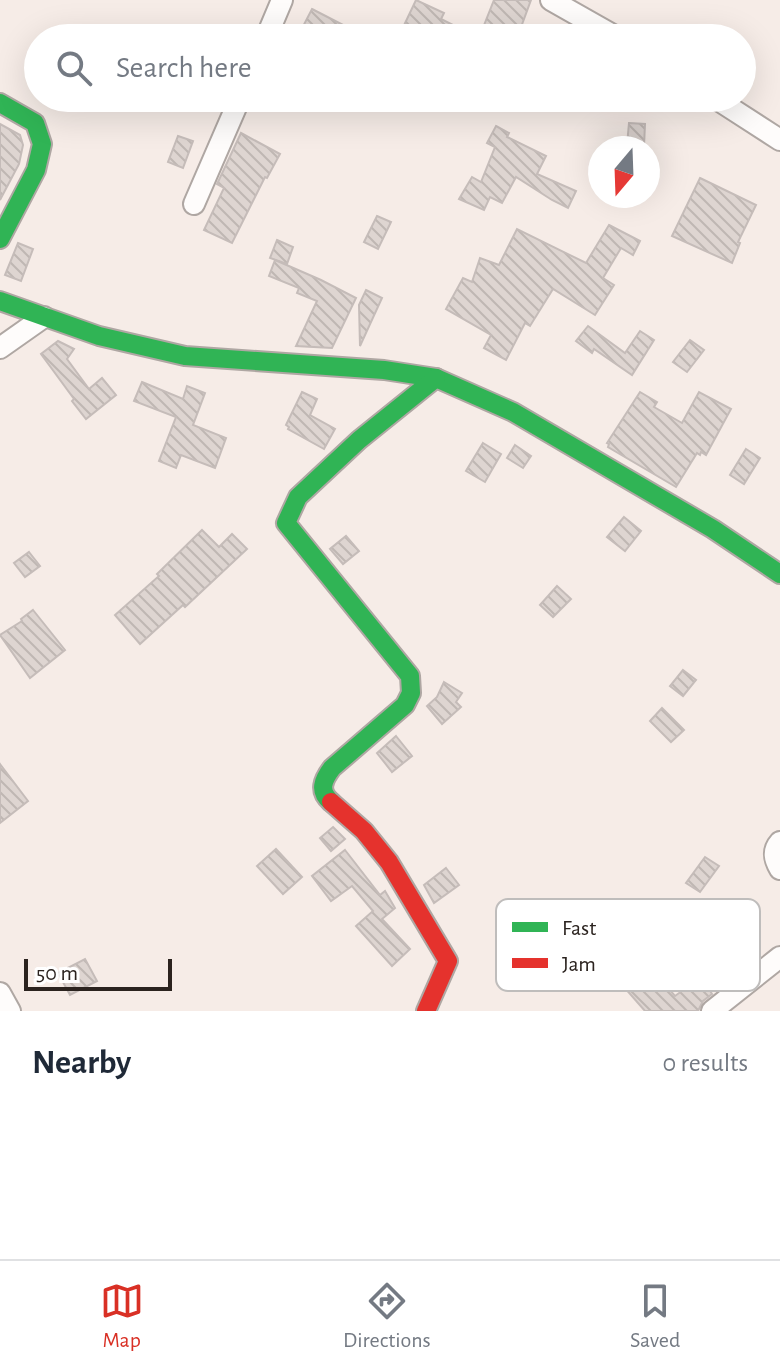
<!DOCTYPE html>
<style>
body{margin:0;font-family:"Alegreya Sans",sans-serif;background:#f6f6f7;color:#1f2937}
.compass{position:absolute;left:588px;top:136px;width:72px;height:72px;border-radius:50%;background:#fff;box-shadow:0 8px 32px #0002;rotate:199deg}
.scale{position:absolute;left:24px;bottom:20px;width:148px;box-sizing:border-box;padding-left:8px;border:4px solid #2b231f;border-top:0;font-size:22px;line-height:28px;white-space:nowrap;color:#2b231f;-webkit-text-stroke:6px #fff;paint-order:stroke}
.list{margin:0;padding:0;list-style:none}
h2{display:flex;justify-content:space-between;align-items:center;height:104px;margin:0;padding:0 32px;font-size:34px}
h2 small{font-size:26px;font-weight:400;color:#747a83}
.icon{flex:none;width:44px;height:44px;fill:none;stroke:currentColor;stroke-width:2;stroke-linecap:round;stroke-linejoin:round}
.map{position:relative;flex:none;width:780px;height:1011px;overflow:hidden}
.search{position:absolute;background:#fff;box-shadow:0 8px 32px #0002;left:24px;right:24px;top:24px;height:88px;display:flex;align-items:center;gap:20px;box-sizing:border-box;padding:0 28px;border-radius:44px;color:#747a83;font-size:30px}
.sheet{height:248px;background:#fff}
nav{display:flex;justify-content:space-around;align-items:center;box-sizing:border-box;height:112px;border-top:2px solid #e0e1e3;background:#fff;font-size:22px;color:#747a83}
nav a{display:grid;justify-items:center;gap:4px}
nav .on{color:#d93025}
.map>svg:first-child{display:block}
.building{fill:url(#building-back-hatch);stroke:#c5bcb9;stroke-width:2}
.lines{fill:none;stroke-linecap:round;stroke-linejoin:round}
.street-casing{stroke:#afa7a3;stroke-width:24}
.fast-casing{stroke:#afa7a3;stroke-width:22}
.jam-casing{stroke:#afa7a3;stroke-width:22}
.street{stroke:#fefcfb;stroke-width:20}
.fast{stroke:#30b455;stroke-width:18}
.jam{stroke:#e5322d;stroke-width:18}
.key{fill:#fff;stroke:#bfbdbc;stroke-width:2}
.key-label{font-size:22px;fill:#2b231f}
</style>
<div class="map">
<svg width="780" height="1011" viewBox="0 0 780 1011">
<defs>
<pattern id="building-back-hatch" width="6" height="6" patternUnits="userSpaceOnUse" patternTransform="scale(2)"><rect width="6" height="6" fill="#ded5d1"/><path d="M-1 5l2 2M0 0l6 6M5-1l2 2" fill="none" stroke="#bfb7b3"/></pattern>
</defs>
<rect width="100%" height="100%" fill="#f6ece7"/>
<!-- building -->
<g class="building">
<path d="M 416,0 L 444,13 L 441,19 L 453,25 L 447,38 L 398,38 Z"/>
<path d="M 494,0 L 531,0 L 517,38 L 479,38 Z"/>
<path d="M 312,9 L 347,27 L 341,38 L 297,38 Z"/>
<path d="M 629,123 L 645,124 L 644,146 L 627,145 Z"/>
<path d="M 0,124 L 20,135 L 23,145 L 19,164 L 0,200 Z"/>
<path d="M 496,126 L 509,133 L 507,137 L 546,156 L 537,174 L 576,191 L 568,208 L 552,200 L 516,177 L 502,203 L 490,197 L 484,210 L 459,199 L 472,177 L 481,182 L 495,147 L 487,143 Z"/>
<path d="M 241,133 L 280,154 L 267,178 L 265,177 L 232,243 L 204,230 L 224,188 L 217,184 Z"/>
<path d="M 178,136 L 193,141 L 183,168 L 168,162 Z"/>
<path d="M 700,178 L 756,205 L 738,242 L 740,243 L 732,263 L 672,236 Z"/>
<path d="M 377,216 L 391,222 L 378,249 L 364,242 Z"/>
<path d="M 609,225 L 640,241 L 633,255 L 621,248 L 603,278 L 614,285 L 595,315 L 553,289 L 530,326 L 525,323 L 506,360 L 484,348 L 491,335 L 446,309 L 463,278 L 472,282 L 480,258 L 499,265 L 517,229 L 586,263 Z"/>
<path d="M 277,240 L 293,247 L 287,264 L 270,258 Z"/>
<path d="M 18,243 L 33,249 L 21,281 L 5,275 Z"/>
<path d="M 275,260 L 321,280 L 356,298 L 332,348 L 296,346 L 317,301 L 297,293 L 299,288 L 269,276 Z"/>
<path d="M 366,290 L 382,298 L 360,346 L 359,305 Z"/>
<path d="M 588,326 L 625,353 L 640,331 L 654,340 L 632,375 L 594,349 L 592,353 L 576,341 Z"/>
<path d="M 690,340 L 704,350 L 687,372 L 673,362 Z"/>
<path d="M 58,341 L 74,349 L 67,359 L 89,389 L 102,378 L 116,395 L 86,419 L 72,401 L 74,399 L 41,354 Z"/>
<path d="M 142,382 L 183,399 L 187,386 L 205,393 L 193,425 L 226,438 L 215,468 L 181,455 L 176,468 L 159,461 L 176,417 L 134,401 Z"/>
<path d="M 302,392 L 317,399 L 310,415 L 335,429 L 324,449 L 288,429 L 289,427 L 286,425 Z"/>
<path d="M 640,392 L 657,402 L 654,407 L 682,423 L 699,392 L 731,409 L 706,455 L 701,452 L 700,455 L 697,453 L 676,487 L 608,447 L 609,444 L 607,443 Z"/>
<path d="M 483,443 L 501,454 L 485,482 L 466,471 Z"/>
<path d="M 515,445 L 531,456 L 523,468 L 507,458 Z"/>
<path d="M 746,449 L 760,458 L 744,484 L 730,475 Z"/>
<path d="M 624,517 L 641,531 L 625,551 L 607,537 Z"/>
<path d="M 202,530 L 219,547 L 232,534 L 247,549 L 185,607 L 183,605 L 140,644 L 115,615 L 159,576 L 157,574 Z"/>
<path d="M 346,536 L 359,551 L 343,564 L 330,549 Z"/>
<path d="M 29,552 L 40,566 L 25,577 L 14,563 Z"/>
<path d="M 557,586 L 571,599 L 553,617 L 540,605 Z"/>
<path d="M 33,610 L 65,650 L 30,678 L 0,635 L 22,621 L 21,619 Z"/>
<path d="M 683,670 L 696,680 L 683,696 L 670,686 Z"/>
<path d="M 444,682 L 462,693 L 456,702 L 461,707 L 442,724 L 427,706 L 437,697 Z"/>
<path d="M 662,708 L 684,730 L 671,742 L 650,721 Z"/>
<path d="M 396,736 L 412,756 L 392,772 L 377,753 Z"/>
<path d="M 0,764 L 28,801 L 0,823 Z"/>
<path d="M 333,827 L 345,839 L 331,851 L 320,838 Z"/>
<path d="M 276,849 L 302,877 L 283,894 L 257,866 Z"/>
<path d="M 345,850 L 380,895 L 385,891 L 395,908 L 382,919 L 410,949 L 392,966 L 356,926 L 373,911 L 352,886 L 331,901 L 312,876 Z"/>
<path d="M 705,857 L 719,866 L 700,892 L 686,883 Z"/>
<path d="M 446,868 L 459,885 L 434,903 L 424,885 Z"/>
<path d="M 647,952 L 659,966 L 653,971 L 675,996 L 711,970 L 705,961 L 719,952 L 733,974 L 709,989 L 712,994 L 703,1001 L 698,1011 L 645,1011 L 617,979 Z"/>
<path d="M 85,959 L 97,981 L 70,995 L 58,973 Z"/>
</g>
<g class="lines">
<!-- street casing -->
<g class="street-casing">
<g id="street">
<path d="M 551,0 L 618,38"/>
<path d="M 266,38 L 282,0"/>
<path d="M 715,98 L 780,140"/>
<path d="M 194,204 L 240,98"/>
<path d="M 0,348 L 44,317"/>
<path d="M 780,842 C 772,851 774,859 780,869"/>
<path d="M 0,993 L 10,1011"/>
<path d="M 712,1011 L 780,957"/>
</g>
</g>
<!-- fast casing -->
<g class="fast-casing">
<g id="fast">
<path d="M 0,103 L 35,123 L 42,144 L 36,170 L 0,239"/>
<path d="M 0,301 L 99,336 L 185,356 L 384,370 L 436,378 L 513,412 L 713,529 L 780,574"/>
<path d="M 331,802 C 318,791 323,780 332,768 L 405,705 L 411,693 L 410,676 L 286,523 L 298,497 L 359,440 L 436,378"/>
</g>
</g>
<!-- jam casing -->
<g class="jam-casing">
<path id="jam" d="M 331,802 L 364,831 L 389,862 L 448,961 L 426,1011"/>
</g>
<!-- street -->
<use href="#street" class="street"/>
<!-- fast -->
<use href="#fast" class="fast"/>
<!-- jam -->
<use href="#jam" class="jam"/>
</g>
<!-- legend -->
<rect x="496" y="899" width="264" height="92" rx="12" class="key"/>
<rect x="512" y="922" width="36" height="10" fill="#30b455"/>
<rect x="512" y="958" width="36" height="10" fill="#e5322d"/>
<g class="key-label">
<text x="562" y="935">Fast</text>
<text x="562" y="971">Jam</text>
</g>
</svg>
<svg class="compass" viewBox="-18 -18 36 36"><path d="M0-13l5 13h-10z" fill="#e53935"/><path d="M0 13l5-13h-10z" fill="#747a83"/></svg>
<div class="scale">50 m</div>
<div class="search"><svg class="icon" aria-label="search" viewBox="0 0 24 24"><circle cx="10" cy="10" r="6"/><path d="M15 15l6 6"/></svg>Search here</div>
</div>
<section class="sheet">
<h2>Nearby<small>0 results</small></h2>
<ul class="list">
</ul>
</section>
<nav>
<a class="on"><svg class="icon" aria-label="map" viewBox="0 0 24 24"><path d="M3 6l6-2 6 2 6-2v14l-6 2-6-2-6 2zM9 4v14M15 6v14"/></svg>Map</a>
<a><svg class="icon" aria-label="directions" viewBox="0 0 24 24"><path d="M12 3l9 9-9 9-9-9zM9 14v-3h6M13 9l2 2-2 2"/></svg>Directions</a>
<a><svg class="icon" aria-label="saved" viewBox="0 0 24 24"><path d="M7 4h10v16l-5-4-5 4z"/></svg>Saved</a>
</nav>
